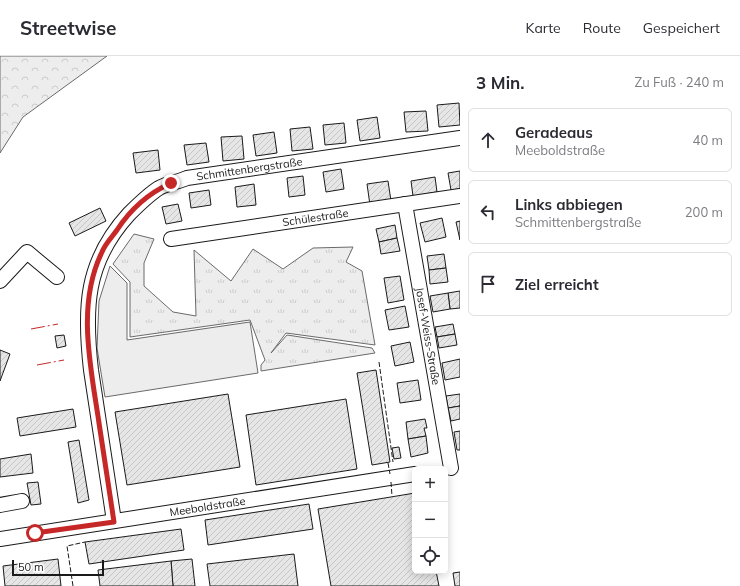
<!DOCTYPE html>
<html lang="de">
<meta charset="utf-8">
<style>
body{margin:0;font-family:Mulish,sans-serif;background:#f7f7f7;color:#2b2b33}
.controls{position:absolute;right:12px;bottom:12px;display:grid;overflow:hidden;border-radius:6px;box-shadow:0 2px 10px #0003}
.controls button{width:36px;height:36px;display:grid;place-items:center;padding:0;border:0;border-bottom:1px solid #e1e1e2;background:#fff;color:#2b2b33;font:20px sans-serif}
.scale{position:absolute;left:12px;bottom:10px;width:92px;box-sizing:border-box;padding-left:4px;border:2px solid #1a1a1a;border-top:0;font-size:11px;line-height:14px;white-space:nowrap;color:#1a1a1a;-webkit-text-stroke:3px #fff;paint-order:stroke}
.stop{position:absolute;width:12px;height:12px;margin:-9px;border:3px solid #c62828;border-radius:50%;background:#fff}
.stop.end{background:#c62828;border-color:#fff;box-shadow:0 1px 4px #0008}
.list{margin:0;padding:0;list-style:none}
h2{display:flex;justify-content:space-between;align-items:center;height:52px;margin:0;padding:0 16px;font-size:17px}
h2 small{font-size:13px;font-weight:400;color:#7c7c81}
.list li{display:grid;grid-template-columns:26px 1fr auto;gap:12px;align-items:center;box-sizing:border-box;height:64px;margin:0 8px 8px;padding:0 8px;border:1px solid #e1e1e2;border-radius:6px}
.list b{display:block;font-size:15px;white-space:nowrap}
.list p{margin:0;font-size:13px;white-space:nowrap;color:#7c7c81}
.list em{font-size:13px;font-style:normal;color:#7c7c81}
.icon{flex:none;width:22px;height:22px;fill:none;stroke:currentColor;stroke-width:2;stroke-linecap:round;stroke-linejoin:round}
.map{position:relative;flex:none;width:460px;height:530px;overflow:hidden}
header{display:flex;align-items:center;gap:24px;box-sizing:border-box;height:56px;padding:0 20px;background:#fff;border-bottom:1px solid #e1e1e2}
header strong{font-size:19px}
nav{display:flex;gap:22px;margin-inline-start:auto;font-size:14px}
main{display:flex}
aside{flex:1;background:#fff}
.map>svg:first-child{display:block}
.grass{fill:url(#grass-tufts);stroke:#6a6a6a}
.forest{fill:url(#forest-crowns);stroke:#6a6a6a}
.built{fill:#ededed;stroke:#6a6a6a}
.building{fill:url(#building-hatch);stroke:#1a1a1a}
.lines{fill:none;stroke-linecap:round;stroke-linejoin:round}
.minor-casing{stroke:#1a1a1a;stroke-width:16}
.minor{stroke:#fff;stroke-width:14}
.fence{stroke:#1a1a1a;stroke-width:1;stroke-dasharray:5 2;stroke-linecap:butt}
.power{stroke:#c62828;stroke-width:1;stroke-dasharray:14 3 2 3;stroke-linecap:butt}
.route{stroke:#c62828;stroke-width:5}
.labels{text-anchor:middle;stroke-width:3;stroke-linejoin:round;paint-order:stroke}
.street-label{font-size:11px;fill:#1a1a1a;stroke:#fff}
</style>
<header>
<strong>Streetwise</strong>
<nav><a>Karte</a><a>Route</a><a>Gespeichert</a></nav>
</header>
<main>
<div class="map">
<svg width="460" height="530" viewBox="0 0 460 530">
<defs>
<pattern id="grass-tufts" width="24" height="20" patternUnits="userSpaceOnUse"><rect width="24" height="20" fill="#ededed"/><path d="M3 7l-1-3M5 7V3M7 7l1-3M15 17l-1-3M17 17v-4M19 17l1-3" fill="none" stroke="#cbcbcb"/></pattern>
<pattern id="forest-crowns" width="20" height="18" patternUnits="userSpaceOnUse"><rect width="20" height="18" fill="#ededed"/><path d="M2 6a3 3 0 1 1 6 0M12 15a3 3 0 1 1 6 0" fill="none" stroke="#cbcbcb"/></pattern>
<pattern id="building-hatch" width="6" height="6" patternUnits="userSpaceOnUse"><rect width="6" height="6" fill="#e6e6e6"/><path d="M-1 1l2-2M0 6l6-6M5 7l2-2" fill="none" stroke="#c5c5c5"/></pattern>
</defs>
<rect width="100%" height="100%" fill="#fff"/>
<!-- grass -->
<path class="grass" d="M 134,178 L 154,183 L 144,207 L 144,230 L 173,256 L 196,260 L 194,194 L 231,225 L 253,193 L 283,213 L 313,192 L 353,191 L 346,206 L 362,215 L 375,289 L 286,277 L 271,297 L 287,279 L 372,292 L 375,297 L 261,315 L 261,309 L 265,304 L 250,264 L 130,281 L 130,226 L 113,208 Z"/>
<!-- forest -->
<path class="forest" d="M 0,0 L 107,0 L 23,61 L 0,97 Z"/>
<!-- built -->
<path class="built" d="M 110,210 L 127,227 L 127,284 L 250,266 L 258,317 L 105,341 L 97,292 L 99,245 Z"/>
<!-- building -->
<g class="building">
<path d="M 459,47 L 460,69 L 439,71 L 437,49 Z"/>
<path d="M 426,55 L 428,75 L 406,76 L 404,56 Z"/>
<path d="M 377,61 L 380,82 L 360,85 L 357,64 Z"/>
<path d="M 344,67 L 346,87 L 325,89 L 323,69 Z"/>
<path d="M 310,71 L 313,93 L 292,95 L 290,73 Z"/>
<path d="M 274,76 L 277,97 L 256,100 L 253,79 Z"/>
<path d="M 242,80 L 244,103 L 223,105 L 221,81 Z"/>
<path d="M 206,87 L 209,106 L 187,109 L 184,89 Z"/>
<path d="M 158,94 L 160,114 L 136,117 L 133,97 Z"/>
<path d="M 341,113 L 344,133 L 326,136 L 323,116 Z"/>
<path d="M 460,115 L 460,133 L 451,134 L 448,117 Z"/>
<path d="M 303,120 L 305,139 L 289,141 L 287,122 Z"/>
<path d="M 435,121 L 437,136 L 413,140 L 411,125 Z"/>
<path d="M 388,125 L 391,145 L 370,149 L 367,128 Z"/>
<path d="M 254,128 L 256,149 L 237,151 L 235,131 Z"/>
<path d="M 209,134 L 211,149 L 191,152 L 189,137 Z"/>
<path d="M 178,148 L 182,165 L 166,168 L 162,151 Z"/>
<path d="M 100,152 L 106,165 L 75,180 L 69,167 Z"/>
<path d="M 442,162 L 446,181 L 425,186 L 420,167 Z"/>
<path d="M 460,165 L 460,184 L 456,166 Z"/>
<path d="M 395,169 L 397,182 L 379,186 L 376,173 Z"/>
<path d="M 397,182 L 400,195 L 381,198 L 379,186 Z"/>
<path d="M 444,198 L 446,212 L 429,214 L 427,200 Z"/>
<path d="M 446,212 L 448,226 L 430,228 L 429,214 Z"/>
<path d="M 400,220 L 404,244 L 388,247 L 384,222 Z"/>
<path d="M 460,235 L 460,252 L 450,253 L 448,237 Z"/>
<path d="M 448,237 L 450,253 L 433,256 L 430,240 Z"/>
<path d="M 405,250 L 409,271 L 389,274 L 385,254 Z"/>
<path d="M 453,268 L 455,278 L 437,281 L 435,271 Z"/>
<path d="M 455,278 L 457,289 L 439,292 L 437,281 Z"/>
<path d="M 64,279 L 66,290 L 57,292 L 55,280 Z"/>
<path d="M 410,286 L 414,306 L 395,310 L 391,290 Z"/>
<path d="M 0,294 L 10,298 L 0,325 Z"/>
<path d="M 460,303 L 460,321 L 445,324 L 442,307 Z"/>
<path d="M 376,314 L 390,406 L 372,409 L 357,317 Z"/>
<path d="M 418,324 L 421,344 L 400,347 L 397,327 Z"/>
<path d="M 228,338 L 240,411 L 127,429 L 115,356 Z"/>
<path d="M 460,338 L 460,350 L 448,352 L 446,340 Z"/>
<path d="M 346,343 L 357,413 L 256,429 L 246,359 Z"/>
<path d="M 460,350 L 460,363 L 451,365 L 448,352 Z"/>
<path d="M 73,353 L 76,371 L 20,380 L 17,362 Z"/>
<path d="M 425,363 L 427,372 L 424,372 L 426,380 L 408,383 L 406,366 Z"/>
<path d="M 460,375 L 460,394 L 457,394 L 454,376 Z"/>
<path d="M 426,380 L 428,397 L 411,401 L 408,383 Z"/>
<path d="M 79,384 L 89,444 L 78,447 L 68,386 Z"/>
<path d="M 399,391 L 401,402 L 394,403 L 392,392 Z"/>
<path d="M 31,398 L 33,417 L 0,421 L 0,403 Z"/>
<path d="M 38,426 L 41,448 L 31,449 L 27,427 Z"/>
<path d="M 415,437 L 415,515 L 436,515 L 439,530 L 331,530 L 318,453 Z"/>
<path d="M 309,448 L 313,473 L 208,489 L 205,464 Z"/>
<path d="M 181,473 L 184,494 L 89,508 L 85,486 Z"/>
<path d="M 294,498 L 298,530 L 210,530 L 207,508 Z"/>
<path d="M 58,503 L 61,530 L 5,530 L 3,510 Z"/>
<path d="M 192,503 L 195,530 L 173,530 L 171,505 Z"/>
<path d="M 171,505 L 173,530 L 100,530 L 98,514 Z"/>
<path d="M 460,516 L 460,530 L 455,530 L 453,517 Z"/>
</g>
<g class="lines">
<!-- minor casing -->
<g class="minor-casing">
<g id="minor">
<path id="s1" d="M 405,148 L 451,412"/>
<path id="s2" d="M 171,183 L 460,140"/>
<path d="M 0,225 L 27,196 L 57,221"/>
<path d="M 0,449 L 22,445"/>
<path id="s3" d="M 114,465 L 91,314 C 84,253 85,206 129,158 C 138,149 148,139 159,132 C 168,127 178,126 187,122 L 460,82"/>
<path id="s4" d="M 0,483 L 415,418"/>
</g>
</g>
<!-- minor -->
<use href="#minor" class="minor"/>
<!-- fence -->
<g class="fence">
<path d="M 379,306 L 393,406"/>
<path d="M 388,407 L 390,418"/>
<path d="M 391,426 L 392,440"/>
<path d="M 73,530 L 67,490 L 85,486"/>
</g>
<!-- power -->
<g class="power">
<path d="M 31,273 L 58,268"/>
<path d="M 37,309 L 64,304"/>
</g>
</g>
<g class="lines">
<!-- route -->
<path class="route" d="M 35,477 L 114,466 C 109,433 104,399 99,367 C 91,312 76,249 102,196 C 105,188 112,181 117,174 C 130,154 149,137 171,127"/>
</g>
<g class="labels">
<!-- street labels -->
<g class="street-label">
<text dy="4" stroke="none"><textPath href="#s3" startOffset="452">Schmittenbergstraße</textPath></text>
<text dy="4" stroke="none"><textPath href="#s2" startOffset="146">Schülestraße</textPath></text>
<text dy="4" stroke="none"><textPath href="#s1" startOffset="134">Josef-Weiss-Straße</textPath></text>
<text dy="4" stroke="none"><textPath href="#s4" startOffset="210">Meeboldstraße</textPath></text>
</g>
</g>
</svg>
<div class="controls">
<button>+</button>
<button>−</button>
<button><svg class="icon" aria-label="locate" viewBox="0 0 24 24"><circle cx="12" cy="12" r="6"/><path d="M12 2v4M12 18v4M2 12h4M18 12h4"/></svg></button>
</div>
<div class="scale">50 m</div>
<div class="stop" style="left:35px;top:477px"></div>
<div class="stop end" style="left:171px;top:127px"></div>
</div>
<aside>
<h2>3 Min.<small>Zu Fuß · 240 m</small></h2>
<ul class="list">
<li><svg class="icon" aria-label="ahead" viewBox="0 0 24 24"><path d="M12 20V5M6 11l6-6 6 6"/></svg><div><b>Geradeaus</b><p>Meeboldstraße</p></div><em>40 m</em></li>
<li><svg class="icon" aria-label="left" viewBox="0 0 24 24"><path d="M17 20v-9H6M10 6l-5 5 5 5"/></svg><div><b>Links abbiegen</b><p>Schmittenbergstraße</p></div><em>200 m</em></li>
<li><svg class="icon" aria-label="arrive" viewBox="0 0 24 24"><path d="M6 21V4h12l-3 4 3 4H6"/></svg><div><b>Ziel erreicht</b></div></li>
</ul>
</aside>
</main>
